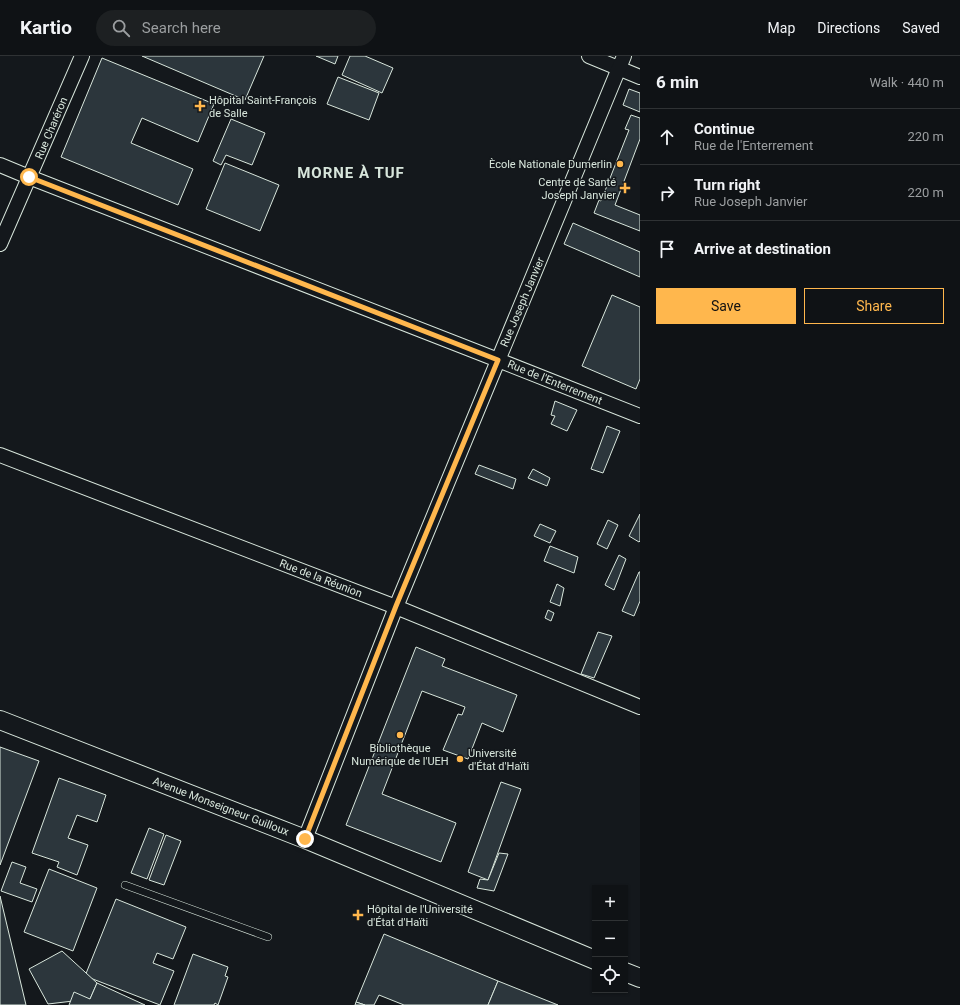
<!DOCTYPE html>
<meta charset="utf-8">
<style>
body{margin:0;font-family:Roboto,sans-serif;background:#1d2022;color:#f1f3f6}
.controls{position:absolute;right:12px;bottom:12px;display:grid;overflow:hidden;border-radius:0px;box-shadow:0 1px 3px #0004}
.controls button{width:36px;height:36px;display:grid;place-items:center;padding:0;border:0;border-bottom:1px solid #2f3234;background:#0f1215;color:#f1f3f6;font:20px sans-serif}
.stop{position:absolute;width:12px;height:12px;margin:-9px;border:3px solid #ffb74d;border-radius:50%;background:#fff}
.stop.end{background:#ffb74d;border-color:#fff;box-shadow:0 1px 4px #0008}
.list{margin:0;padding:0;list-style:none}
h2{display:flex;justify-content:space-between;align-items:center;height:52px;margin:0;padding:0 16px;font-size:17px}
h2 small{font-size:13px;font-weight:400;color:#9b9ea0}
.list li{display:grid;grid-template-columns:26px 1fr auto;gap:12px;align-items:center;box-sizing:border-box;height:56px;padding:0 16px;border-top:1px solid #2f3234}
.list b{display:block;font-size:15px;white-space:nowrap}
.list p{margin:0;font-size:13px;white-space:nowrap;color:#9b9ea0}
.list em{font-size:13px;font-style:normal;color:#9b9ea0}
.actions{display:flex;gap:8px;padding:12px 16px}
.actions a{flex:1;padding:9px 0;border:1px solid #ffb74d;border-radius:0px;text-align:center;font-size:14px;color:#ffb74d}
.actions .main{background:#ffb74d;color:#111}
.icon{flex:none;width:22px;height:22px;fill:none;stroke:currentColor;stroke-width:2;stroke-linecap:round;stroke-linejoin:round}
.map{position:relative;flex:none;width:640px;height:949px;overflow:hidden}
header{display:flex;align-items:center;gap:24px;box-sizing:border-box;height:56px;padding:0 20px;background:#0f1215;border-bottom:1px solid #2f3234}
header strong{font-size:19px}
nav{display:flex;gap:22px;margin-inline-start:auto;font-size:14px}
.search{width:280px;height:36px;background:#1d2022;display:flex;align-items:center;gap:10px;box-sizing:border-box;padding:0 14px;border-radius:22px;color:#9b9ea0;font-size:15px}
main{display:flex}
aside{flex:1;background:#0f1215}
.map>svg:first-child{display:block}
.building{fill:#2c363c;stroke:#d8e6dc}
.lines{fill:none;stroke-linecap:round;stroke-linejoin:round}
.service-casing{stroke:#d8e6dc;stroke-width:8}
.minor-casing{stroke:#d8e6dc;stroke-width:16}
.tertiary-casing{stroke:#d8e6dc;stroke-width:20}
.service{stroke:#14181c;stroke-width:7}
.minor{stroke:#14181c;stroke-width:14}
.tertiary{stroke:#14181c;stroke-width:18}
.route{stroke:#ffb74d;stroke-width:5}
.poi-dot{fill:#ffb74d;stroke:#14181c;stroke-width:1.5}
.labels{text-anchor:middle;stroke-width:3;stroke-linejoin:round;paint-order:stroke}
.poi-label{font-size:11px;fill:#d8e6dc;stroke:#14181c;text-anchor:start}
.street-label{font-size:11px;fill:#d8e6dc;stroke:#14181c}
.district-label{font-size:15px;font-weight:bold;letter-spacing:1px;fill:#d8e6dc;stroke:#14181c}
</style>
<header>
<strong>Kartio</strong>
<div class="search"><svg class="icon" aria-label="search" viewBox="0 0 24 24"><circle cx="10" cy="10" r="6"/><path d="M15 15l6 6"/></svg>Search here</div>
<nav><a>Map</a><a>Directions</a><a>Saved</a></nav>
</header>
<main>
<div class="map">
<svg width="640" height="949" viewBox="0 0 640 949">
<rect width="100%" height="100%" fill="#14181c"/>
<!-- building -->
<g class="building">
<path d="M 142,0 L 264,0 L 245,44 Z"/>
<path d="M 316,0 L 338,0 L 335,8 Z"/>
<path d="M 350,0 L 365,0 L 393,12 L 382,37 L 342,19 Z"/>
<path d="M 102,2 L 214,48 L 198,86 L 142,62 L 131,87 L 193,113 L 178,149 L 61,101 Z"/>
<path d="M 338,21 L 379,37 L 369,64 L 327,48 Z"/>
<path d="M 629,33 L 640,37 L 640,56 L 623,49 Z"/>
<path d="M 631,59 L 640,62 L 640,83 L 615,149 L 640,159 L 640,175 L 594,157 L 599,144 L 601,145 L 629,74 L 625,73 Z"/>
<path d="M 231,63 L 265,77 L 252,109 L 226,99 L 221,109 L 213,105 Z"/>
<path d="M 225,107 L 279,129 L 260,175 L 206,153 Z"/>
<path d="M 573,167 L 640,196 L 640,221 L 564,188 Z"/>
<path d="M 612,239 L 640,251 L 640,323 L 636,333 L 582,310 Z"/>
<path d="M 555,345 L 577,354 L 567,375 L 551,368 L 555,360 L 551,359 Z"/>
<path d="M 607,370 L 620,375 L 603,417 L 591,413 Z"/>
<path d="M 479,409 L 516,423 L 513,433 L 475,418 Z"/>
<path d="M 533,413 L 550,422 L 547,430 L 528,422 Z"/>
<path d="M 640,458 L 640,485 L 639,486 L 629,480 Z"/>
<path d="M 608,464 L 618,469 L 607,493 L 597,488 Z"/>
<path d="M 540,468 L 556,475 L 550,487 L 534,480 Z"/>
<path d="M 550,490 L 578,501 L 574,517 L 544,505 Z"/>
<path d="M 619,499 L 626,503 L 614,534 L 605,529 Z"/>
<path d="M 639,516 L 640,516 L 640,545 L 634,560 L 622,555 Z"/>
<path d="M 557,528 L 564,532 L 560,550 L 550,546 Z"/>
<path d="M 548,554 L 554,557 L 551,565 L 545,562 Z"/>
<path d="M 598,576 L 612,580 L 594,622 L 581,618 Z"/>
<path d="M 416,591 L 445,603 L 442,610 L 517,639 L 503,676 L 482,667 L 468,703 L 443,694 L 458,658 L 462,659 L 465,651 L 422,635 L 382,738 L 456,767 L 441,806 L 346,769 Z"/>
<path d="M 0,691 L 39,705 L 0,809 Z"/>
<path d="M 59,722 L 106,739 L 97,766 L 77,759 L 68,782 L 88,789 L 77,819 L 57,811 L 59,806 L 32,797 Z"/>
<path d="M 501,726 L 521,733 L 488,824 L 468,816 Z"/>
<path d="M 149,772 L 164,778 L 147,823 L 131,817 Z"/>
<path d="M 166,779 L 181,785 L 164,829 L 149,824 Z"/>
<path d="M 499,797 L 508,798 L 494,835 L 477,832 L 480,823 L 488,824 Z"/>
<path d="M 12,806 L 26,811 L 20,827 L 37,833 L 32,846 L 1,835 Z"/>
<path d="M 49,813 L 97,832 L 73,895 L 24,876 Z"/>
<path d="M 0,840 L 26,949 L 0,949 Z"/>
<path d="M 116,843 L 186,871 L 173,903 L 157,897 L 153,907 L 174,915 L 160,949 L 85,920 Z"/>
<path d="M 384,878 L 498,925 L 488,949 L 404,949 L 379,939 L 374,949 L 365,949 L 356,946 Z"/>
<path d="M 62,895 L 97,927 L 90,943 L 48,948 L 29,913 Z"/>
<path d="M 193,898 L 228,911 L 225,920 L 228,921 L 218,949 L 215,947 L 214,949 L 174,949 Z"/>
<path d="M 498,925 L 558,949 L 488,949 Z"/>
<path d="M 97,927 L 134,944 L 145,949 L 69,949 L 74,936 L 90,943 Z"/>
<path d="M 356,946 L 365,949 L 355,949 Z"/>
</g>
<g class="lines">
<!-- service casing -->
<g class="service-casing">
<path id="service" d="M 125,829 L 268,881"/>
</g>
<!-- minor casing -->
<g class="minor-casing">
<g id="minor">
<path d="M 589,0 L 640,21"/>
<path d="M 0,109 L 29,121 L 498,304 L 640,360"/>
<path d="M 0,188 L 82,0"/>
<path d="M 0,399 L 396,551 L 640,651"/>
<path d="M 305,783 L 396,551 L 624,0"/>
</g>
</g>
<!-- tertiary casing -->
<g class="tertiary-casing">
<g id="tertiary">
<path d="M 0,664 L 305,783 L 595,904"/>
<path d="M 625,916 L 640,922"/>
</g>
</g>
<!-- service -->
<use href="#service" class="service"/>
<!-- minor -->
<use href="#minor" class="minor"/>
<!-- tertiary -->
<use href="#tertiary" class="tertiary"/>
</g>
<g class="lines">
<!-- route -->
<path class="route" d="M 29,121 L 498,304 L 396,550 L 305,783"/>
</g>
<!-- markers -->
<g class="poi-dot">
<path d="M198 44h4v4h4v4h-4v4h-4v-4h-4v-4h4z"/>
<circle cx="620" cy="108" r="4"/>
<path d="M623 126h4v4h4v4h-4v4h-4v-4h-4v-4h4z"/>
<circle cx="400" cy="679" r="4"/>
<circle cx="460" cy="703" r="4"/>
<path d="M356 853h4v4h4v4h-4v4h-4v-4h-4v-4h4z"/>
</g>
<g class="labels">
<!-- poi labels -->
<g class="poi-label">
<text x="209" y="48">Hôpital Saint-François<tspan x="209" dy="13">de Salle</tspan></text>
<text x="612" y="112" text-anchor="end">Ècole Nationale Dumerlin</text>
<text x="616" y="130" text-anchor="end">Centre de Santé<tspan x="616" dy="13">Joseph Janvier</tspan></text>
<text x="400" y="696" text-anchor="middle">Bibliothèque<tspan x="400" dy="13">Numérique de l'UEH</tspan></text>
<text x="468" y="701">Université<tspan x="468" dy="13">d'État d'Haïti</tspan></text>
<text x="367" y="857">Hôpital de l'Université<tspan x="367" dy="13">d'État d'Haïti</tspan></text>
</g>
<!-- street labels -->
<g class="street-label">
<text transform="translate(51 72) rotate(-67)" y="4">Rue Charéron</text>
<text transform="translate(522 246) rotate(-67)" y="4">Rue Joseph Janvier</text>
<text transform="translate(555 326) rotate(22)" y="4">Rue de l'Enterrement</text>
<text transform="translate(321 522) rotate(21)" y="4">Rue de la Réunion</text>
<text transform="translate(221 750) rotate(21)" y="4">Avenue Monseigneur Guilloux</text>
</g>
<!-- district labels -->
<g class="district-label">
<text x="351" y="122">MORNE À TUF</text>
</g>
</g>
</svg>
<div class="controls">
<button>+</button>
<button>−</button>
<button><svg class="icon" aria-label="locate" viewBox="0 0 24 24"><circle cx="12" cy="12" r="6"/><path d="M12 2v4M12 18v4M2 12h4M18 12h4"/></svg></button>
</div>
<div class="stop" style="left:29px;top:121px"></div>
<div class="stop end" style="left:305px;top:783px"></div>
</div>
<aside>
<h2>6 min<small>Walk · 440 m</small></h2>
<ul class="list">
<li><svg class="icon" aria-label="ahead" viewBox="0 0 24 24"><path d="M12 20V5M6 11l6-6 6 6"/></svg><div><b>Continue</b><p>Rue de l'Enterrement</p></div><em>220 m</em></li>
<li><svg class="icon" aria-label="right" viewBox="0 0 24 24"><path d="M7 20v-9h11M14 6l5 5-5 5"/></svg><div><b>Turn right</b><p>Rue Joseph Janvier</p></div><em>220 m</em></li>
<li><svg class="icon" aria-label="arrive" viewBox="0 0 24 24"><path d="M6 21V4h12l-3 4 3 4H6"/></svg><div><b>Arrive at destination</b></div></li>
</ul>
<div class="actions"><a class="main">Save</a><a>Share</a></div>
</aside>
</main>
